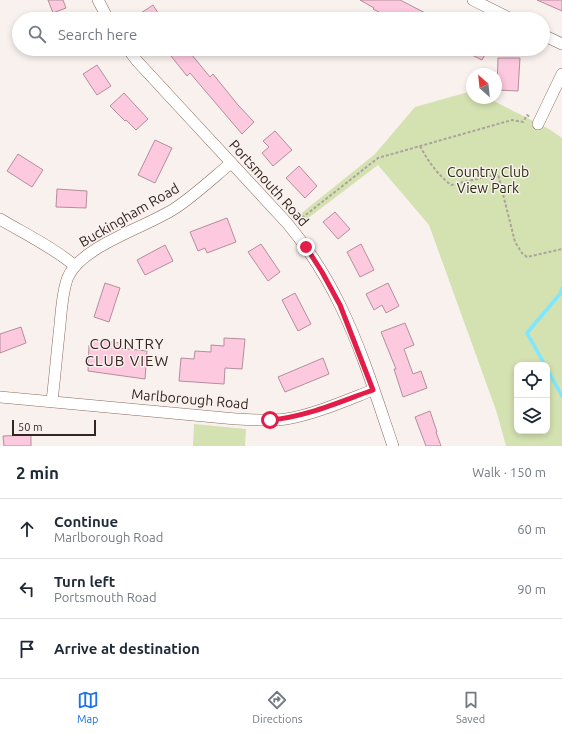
<!DOCTYPE html>
<meta charset="utf-8">
<style>
body{margin:0;font-family:Ubuntu,sans-serif;background:#f6f6f7;color:#1f2937}
.controls{position:absolute;right:12px;bottom:12px;display:grid;overflow:hidden;border-radius:8px;box-shadow:0 2px 6px #0003}
.controls button{width:36px;height:36px;display:grid;place-items:center;padding:0;border:0;border-bottom:1px solid #e0e1e3;background:#fff;color:#1f2937;font:20px sans-serif}
.compass{position:absolute;left:466px;top:68px;width:36px;height:36px;border-radius:50%;background:#fff;box-shadow:0 2px 6px #0003;rotate:333deg}
.scale{position:absolute;left:12px;bottom:10px;width:84px;box-sizing:border-box;padding-left:4px;border:2px solid #342520;border-top:0;font-size:11px;line-height:14px;white-space:nowrap;color:#342520;-webkit-text-stroke:3px #f9f1ee;paint-order:stroke}
.stop{position:absolute;width:12px;height:12px;margin:-9px;border:3px solid #e11d48;border-radius:50%;background:#fff}
.stop.end{background:#e11d48;border-color:#fff;box-shadow:0 1px 4px #0008}
.list{margin:0;padding:0;list-style:none}
h2{display:flex;justify-content:space-between;align-items:center;height:52px;margin:0;padding:0 16px;font-size:17px}
h2 small{font-size:13px;font-weight:400;color:#747a83}
.list li{display:grid;grid-template-columns:26px 1fr auto;gap:12px;align-items:center;box-sizing:border-box;height:60px;padding:0 16px;border-top:1px solid #e0e1e3}
.list b{display:block;font-size:15px;white-space:nowrap}
.list p{margin:0;font-size:13px;white-space:nowrap;color:#747a83}
.list em{font-size:13px;font-style:normal;color:#747a83}
.icon{flex:none;width:22px;height:22px;fill:none;stroke:currentColor;stroke-width:2;stroke-linecap:round;stroke-linejoin:round}
.map{position:relative;flex:none;width:562px;height:446px;overflow:hidden}
.search{position:absolute;background:#fff;box-shadow:0 2px 6px #0003;left:12px;right:12px;top:12px;height:44px;display:flex;align-items:center;gap:10px;box-sizing:border-box;padding:0 14px;border-radius:22px;color:#747a83;font-size:15px}
.sheet{height:232px;background:#fff}
nav{display:flex;justify-content:space-around;align-items:center;box-sizing:border-box;height:56px;border-top:1px solid #e0e1e3;background:#fff;font-size:11px;color:#747a83}
nav a{display:grid;justify-items:center;gap:2px}
nav .on{color:#1a73e8}
.map>svg:first-child{display:block}
.green{fill:#d4e1b1;fill-rule:evenodd}
.lines{fill:none;stroke-linecap:round;stroke-linejoin:round}
.stream{stroke:#7ce7ff;stroke-width:3.5}
.building{fill:#fcc9de;stroke:#b48e9d}
.street-casing{stroke:#8c6a5c;stroke-width:12}
.path{stroke:#ada29e;stroke-width:2;stroke-dasharray:3 2;stroke-linecap:butt}
.street{stroke:#fff;stroke-width:11}
.route{stroke:#e11d48;stroke-width:5}
.labels{text-anchor:middle;stroke-width:3;stroke-linejoin:round;paint-order:stroke}
.park-label{font-size:14px;fill:#272e0d;stroke:#f9f1ee}
.street-label{font-size:14px;fill:#342520;stroke:#f9f1ee}
.neighbourhood-label{font-size:15px;letter-spacing:1px;fill:#342520;stroke:#f9f1ee}
</style>
<div class="map">
<svg width="562" height="446" viewBox="0 0 562 446">
<rect width="100%" height="100%" fill="#f9f1ee"/>
<!-- green -->
<g class="green">
<path d="M 472,91 L 472,98 L 488,98 L 549,129 L 562,138 L 562,446 L 506,446 L 497,413 L 429,225 L 378,165 L 303,222 L 298,216 L 375,154 L 415,107 ZM 517,365 L 547,365 L 547,431 L 517,431 Z"/>
<path d="M 194,424 L 246,429 L 245,446 L 193,446 Z"/>
</g>
<g class="lines">
<!-- stream -->
<g class="stream">
<path d="M 545,365 L 527,333 L 560,294 L 562,289"/>
<path d="M 547,369 L 562,396"/>
</g>
</g>
<!-- building -->
<g class="building">
<path d="M 48,0 L 63,0 L 66,8 L 53,13 Z"/>
<path d="M 360,0 L 400,0 L 437,19 L 392,19 L 373,9 L 374,8 Z"/>
<path d="M 537,0 L 562,0 L 562,11 Z"/>
<path d="M 153,5 L 162,19 L 132,19 Z"/>
<path d="M 179,49 L 187,49 L 210,77 L 213,74 L 238,105 L 254,122 L 242,134 L 190,73 L 187,76 L 171,56 Z"/>
<path d="M 460,49 L 488,49 L 482,60 Z"/>
<path d="M 498,58 L 520,58 L 518,91 L 497,90 Z"/>
<path d="M 97,65 L 111,86 L 97,95 L 83,74 Z"/>
<path d="M 124,93 L 148,119 L 136,130 L 126,120 L 125,121 L 110,106 Z"/>
<path d="M 275,131 L 292,150 L 273,166 L 262,153 L 269,147 L 263,141 Z"/>
<path d="M 155,140 L 172,148 L 155,183 L 138,175 Z"/>
<path d="M 18,154 L 43,170 L 32,187 L 7,171 Z"/>
<path d="M 299,166 L 317,186 L 305,198 L 286,178 Z"/>
<path d="M 57,189 L 87,191 L 86,208 L 56,207 Z"/>
<path d="M 335,212 L 350,229 L 338,239 L 323,222 Z"/>
<path d="M 227,218 L 236,242 L 207,253 L 205,248 L 198,251 L 190,232 Z"/>
<path d="M 261,244 L 280,272 L 268,281 L 248,252 Z"/>
<path d="M 361,244 L 374,270 L 360,277 L 347,252 Z"/>
<path d="M 165,245 L 173,261 L 145,275 L 137,260 Z"/>
<path d="M 105,283 L 120,288 L 109,322 L 94,317 Z"/>
<path d="M 388,283 L 399,306 L 386,313 L 382,305 L 374,310 L 366,294 Z"/>
<path d="M 295,293 L 311,324 L 298,331 L 282,300 Z"/>
<path d="M 405,323 L 414,345 L 404,349 L 413,374 L 421,371 L 427,388 L 403,397 L 394,369 L 396,369 L 381,332 Z"/>
<path d="M 21,327 L 26,343 L 0,353 L 0,334 Z"/>
<path d="M 224,338 L 245,339 L 242,369 L 225,368 L 224,384 L 179,381 L 181,358 L 194,359 L 195,351 L 211,352 L 211,345 L 224,346 Z"/>
<path d="M 92,340 L 120,343 L 119,348 L 147,351 L 145,379 L 88,371 L 89,345 L 92,346 Z"/>
<path d="M 323,358 L 329,374 L 285,392 L 278,377 Z"/>
<path d="M 430,411 L 437,432 L 436,432 L 441,446 L 426,446 L 415,417 Z"/>
<path d="M 31,435 L 31,446 L 4,446 L 3,436 Z"/>
</g>
<g class="lines">
<!-- street casing -->
<g class="street-casing">
<g id="street">
<path d="M 98,0 L 108,19"/>
<path d="M 473,0 L 511,19"/>
<path d="M 543,35 L 562,44"/>
<path d="M 128,49 L 137,61 L 287,223 C 308,248 326,276 340,305 C 362,350 377,399 393,446"/>
<path d="M 538,124 L 562,74"/>
<path d="M 0,219 C 25,234 53,247 75,266"/>
<path d="M 0,397 L 236,419 C 253,420 269,421 286,419 C 313,415 347,400 373,390"/>
<path d="M 52,401 C 55,376 57,351 60,325 C 61,312 63,289 68,277 C 82,245 148,227 177,207 C 196,194 213,178 231,163"/>
</g>
</g>
<!-- path -->
<g class="path">
<path d="M 420,146 C 428,161 437,174 451,185 L 498,174 L 515,242 L 522,253 L 527,257 L 562,249"/>
<path d="M 298,221 L 378,158 L 512,120 L 523,122 L 527,115 L 530,117"/>
</g>
<!-- street -->
<use href="#street" class="street"/>
</g>
<g class="lines">
<!-- route -->
<path class="route" d="M 270,420 C 306,417 339,402 373,390 L 340,305 L 322,272 L 306,247"/>
</g>
<g class="labels">
<!-- park labels -->
<g class="park-label">
<text x="488" y="177">Country Club<tspan x="488" dy="16">View Park</tspan></text>
</g>
<!-- street labels -->
<g class="street-label">
<text transform="translate(269 183) rotate(48)" y="5">Portsmouth Road</text>
<text transform="translate(129 215) rotate(-30)" y="5">Buckingham Road</text>
<text transform="translate(190 399) rotate(5)" y="5">Marlborough Road</text>
</g>
<!-- neighbourhood labels -->
<g class="neighbourhood-label">
<text x="127" y="349">COUNTRY<tspan x="127" dy="17">CLUB VIEW</tspan></text>
</g>
</g>
</svg>
<div class="controls">
<button><svg class="icon" aria-label="locate" viewBox="0 0 24 24"><circle cx="12" cy="12" r="6"/><path d="M12 2v4M12 18v4M2 12h4M18 12h4"/></svg></button>
<button><svg class="icon" aria-label="layers" viewBox="0 0 24 24"><path d="M12 4l9 5-9 5-9-5zM3 14l9 5 9-5"/></svg></button>
</div>
<svg class="compass" viewBox="-18 -18 36 36"><path d="M0-13l5 13h-10z" fill="#e53935"/><path d="M0 13l5-13h-10z" fill="#747a83"/></svg>
<div class="scale">50 m</div>
<div class="stop" style="left:270px;top:420px"></div>
<div class="stop end" style="left:306px;top:247px"></div>
<div class="search"><svg class="icon" aria-label="search" viewBox="0 0 24 24"><circle cx="10" cy="10" r="6"/><path d="M15 15l6 6"/></svg>Search here</div>
</div>
<section class="sheet">
<h2>2 min<small>Walk · 150 m</small></h2>
<ul class="list">
<li><svg class="icon" aria-label="ahead" viewBox="0 0 24 24"><path d="M12 20V5M6 11l6-6 6 6"/></svg><div><b>Continue</b><p>Marlborough Road</p></div><em>60 m</em></li>
<li><svg class="icon" aria-label="left" viewBox="0 0 24 24"><path d="M17 20v-9H6M10 6l-5 5 5 5"/></svg><div><b>Turn left</b><p>Portsmouth Road</p></div><em>90 m</em></li>
<li><svg class="icon" aria-label="arrive" viewBox="0 0 24 24"><path d="M6 21V4h12l-3 4 3 4H6"/></svg><div><b>Arrive at destination</b></div></li>
</ul>
</section>
<nav>
<a class="on"><svg class="icon" aria-label="map" viewBox="0 0 24 24"><path d="M3 6l6-2 6 2 6-2v14l-6 2-6-2-6 2zM9 4v14M15 6v14"/></svg>Map</a>
<a><svg class="icon" aria-label="directions" viewBox="0 0 24 24"><path d="M12 3l9 9-9 9-9-9zM9 14v-3h6M13 9l2 2-2 2"/></svg>Directions</a>
<a><svg class="icon" aria-label="saved" viewBox="0 0 24 24"><path d="M7 4h10v16l-5-4-5 4z"/></svg>Saved</a>
</nav>
